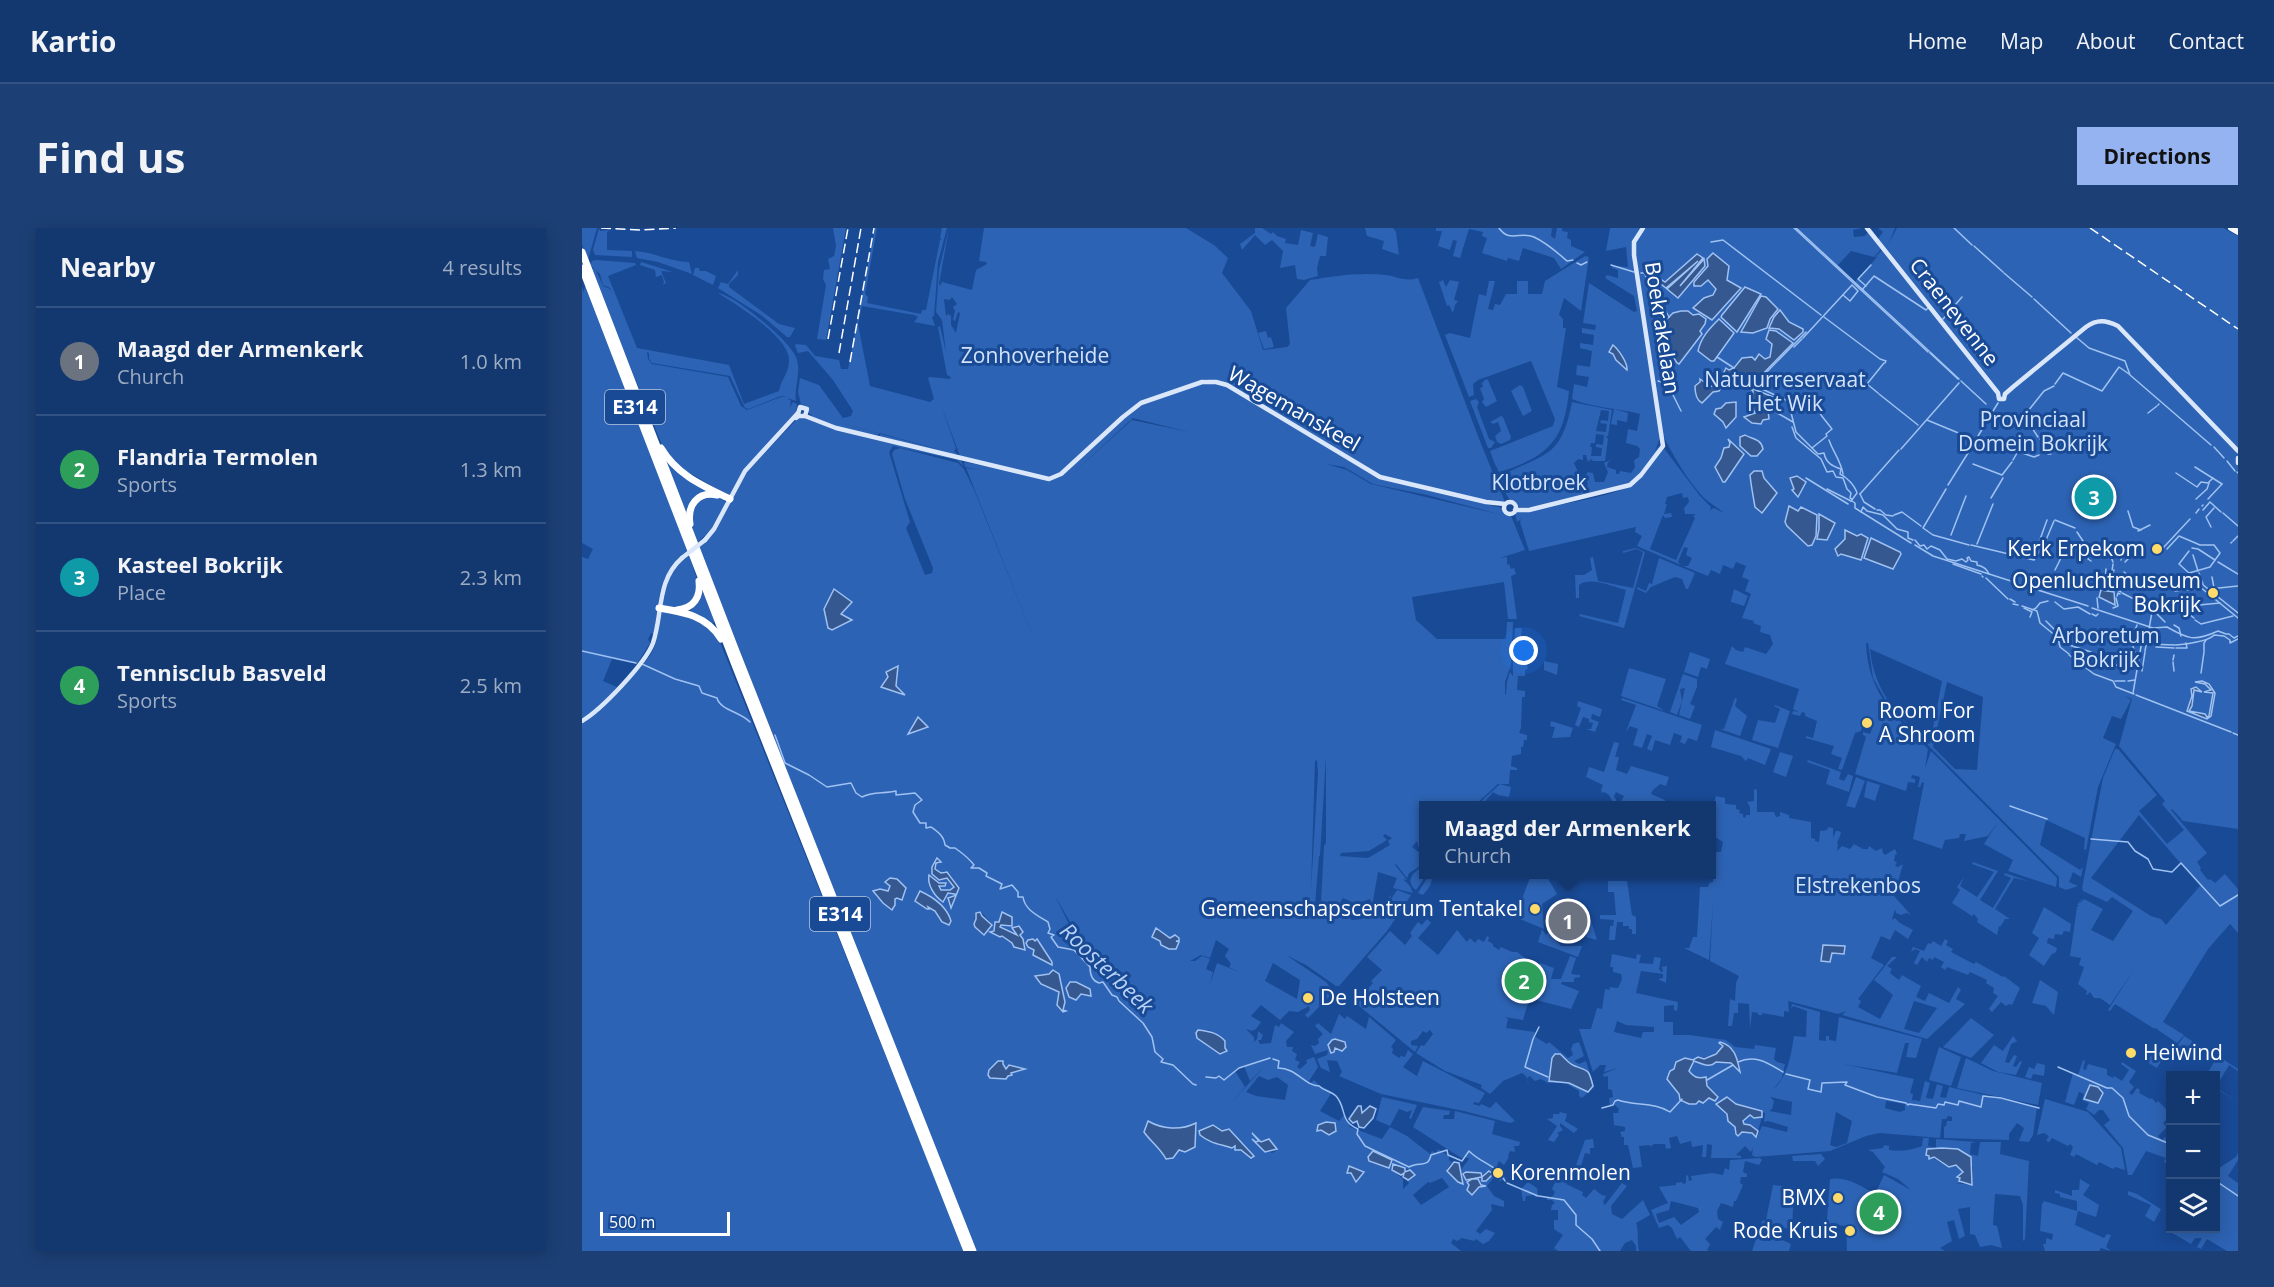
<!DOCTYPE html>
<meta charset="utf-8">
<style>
body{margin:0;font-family:"Open Sans",sans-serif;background:#1c3f75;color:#f1f3f6}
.controls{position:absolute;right:18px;bottom:18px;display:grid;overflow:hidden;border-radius:0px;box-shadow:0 3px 15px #0003}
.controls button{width:54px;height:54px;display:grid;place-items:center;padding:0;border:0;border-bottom:2px solid #325283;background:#133870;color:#f1f3f6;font:30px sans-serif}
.scale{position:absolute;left:18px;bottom:15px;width:130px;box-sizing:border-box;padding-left:6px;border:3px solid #fff;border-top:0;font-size:16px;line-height:21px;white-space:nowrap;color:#fff;-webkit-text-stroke:4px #194a96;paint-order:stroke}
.you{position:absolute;left:942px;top:423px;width:21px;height:21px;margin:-15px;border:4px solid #fff;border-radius:50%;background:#1a73e8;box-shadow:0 0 0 9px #1a73e833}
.badge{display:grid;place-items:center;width:39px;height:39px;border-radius:50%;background:#95b2f1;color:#fff;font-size:20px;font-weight:700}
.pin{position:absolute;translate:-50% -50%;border:3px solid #fff;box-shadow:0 2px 6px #0006}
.popup{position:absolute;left:837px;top:573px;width:297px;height:78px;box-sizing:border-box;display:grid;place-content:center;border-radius:0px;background:#133870;filter:drop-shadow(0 2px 4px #0005);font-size:20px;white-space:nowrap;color:#9dacc3}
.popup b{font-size:22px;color:#f1f3f6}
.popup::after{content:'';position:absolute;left:50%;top:100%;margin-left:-12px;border:12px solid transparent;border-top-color:#133870}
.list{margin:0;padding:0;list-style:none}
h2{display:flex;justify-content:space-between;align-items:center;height:78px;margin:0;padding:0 24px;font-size:26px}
h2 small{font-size:20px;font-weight:400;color:#9dacc3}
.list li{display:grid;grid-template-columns:39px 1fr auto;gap:18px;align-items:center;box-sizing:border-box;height:108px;padding:0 24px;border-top:2px solid #325283}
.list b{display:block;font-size:22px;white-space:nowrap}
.list p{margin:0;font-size:20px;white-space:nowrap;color:#9dacc3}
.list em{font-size:20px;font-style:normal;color:#9dacc3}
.icon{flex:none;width:33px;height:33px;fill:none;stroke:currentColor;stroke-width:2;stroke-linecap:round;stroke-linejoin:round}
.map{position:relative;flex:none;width:1656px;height:1023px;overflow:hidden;border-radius:0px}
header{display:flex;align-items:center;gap:36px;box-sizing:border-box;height:84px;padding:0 30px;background:#133870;border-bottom:2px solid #325283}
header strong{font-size:28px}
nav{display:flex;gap:33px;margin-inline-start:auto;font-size:21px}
.intro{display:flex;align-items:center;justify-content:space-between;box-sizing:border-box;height:144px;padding:0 36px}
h1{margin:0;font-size:42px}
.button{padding:15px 27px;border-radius:0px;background:#95b2f1;color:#111;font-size:21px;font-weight:700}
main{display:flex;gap:36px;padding:0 36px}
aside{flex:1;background:#133870;border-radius:0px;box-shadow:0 3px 15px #0003}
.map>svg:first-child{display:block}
.green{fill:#2d63b4;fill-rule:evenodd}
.water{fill:#365890;stroke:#9fc2f2;stroke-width:1.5}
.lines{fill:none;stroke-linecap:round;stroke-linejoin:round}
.stream{stroke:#9fc2f2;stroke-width:1.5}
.secondary{stroke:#dae7fb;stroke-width:4.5}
.primary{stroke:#f5f9ff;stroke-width:6}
.motorway{stroke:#fff;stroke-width:7}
.rail{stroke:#fff;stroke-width:1.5;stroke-dasharray:10 4.5;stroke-linecap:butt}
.secondary-bridge{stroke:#dae7fb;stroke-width:4.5}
.poi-dot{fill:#ffdb6b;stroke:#194a96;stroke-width:2}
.labels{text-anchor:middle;stroke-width:6;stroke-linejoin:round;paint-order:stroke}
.shield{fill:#194a96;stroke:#bac9e0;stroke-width:1.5}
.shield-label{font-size:20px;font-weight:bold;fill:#fff}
.street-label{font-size:21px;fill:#fff;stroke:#194a96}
.park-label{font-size:21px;fill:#d3e3fb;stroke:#194a96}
.poi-label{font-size:21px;fill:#fff;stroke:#194a96;text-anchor:end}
.water-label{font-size:22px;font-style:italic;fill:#b8d2f7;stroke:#194a96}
</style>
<header>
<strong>Kartio</strong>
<nav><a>Home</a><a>Map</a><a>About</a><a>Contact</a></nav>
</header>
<div class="intro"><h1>Find us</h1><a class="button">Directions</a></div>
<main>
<aside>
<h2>Nearby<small>4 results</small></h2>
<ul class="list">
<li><span class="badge" style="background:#6b7280">1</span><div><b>Maagd der Armenkerk</b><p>Church</p></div><em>1.0 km</em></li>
<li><span class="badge" style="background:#2e9e5b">2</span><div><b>Flandria Termolen</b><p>Sports</p></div><em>1.3 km</em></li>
<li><span class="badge" style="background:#0f9aa8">3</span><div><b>Kasteel Bokrijk</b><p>Place</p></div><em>2.3 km</em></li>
<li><span class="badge" style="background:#2e9e5b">4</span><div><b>Tennisclub Basveld</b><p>Sports</p></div><em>2.5 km</em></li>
</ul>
</aside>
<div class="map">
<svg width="1656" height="1023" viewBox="0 0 1656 1023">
<rect width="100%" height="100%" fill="#194a96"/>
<!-- green -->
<g class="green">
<path d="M 0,0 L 15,0 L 6,32 L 0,17 Z"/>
<path d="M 17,0 L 18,3 L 28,2 L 25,4 L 25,22 L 50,23 L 50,29 L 13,27 L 11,22 Z"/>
<path d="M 251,0 L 264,0 L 244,112 L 235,111 L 244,57 L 241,51 L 242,42 L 248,41 L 246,31 L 252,28 L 254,18 Z"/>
<path d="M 293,0 L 295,0 L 283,66 L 286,69 L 285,75 L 339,86 L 340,82 L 344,82 L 358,12 L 360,11 L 358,10 L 360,0 L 365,0 L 356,34 L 352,88 L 350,89 L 353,98 L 332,94 L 336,89 L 332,87 L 280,78 L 276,96 L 288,158 L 348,174 L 352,171 L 346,150 L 348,149 L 368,151 L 369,149 L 365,147 L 356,99 L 358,98 L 364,124 L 360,92 L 354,84 L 357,42 L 367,0 L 357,56 L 358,58 L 360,54 L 390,62 L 394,42 L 405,36 L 404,34 L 397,33 L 402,0 L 604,0 L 632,17 L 646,30 L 640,45 L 669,83 L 681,122 L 705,119 L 708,116 L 704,80 L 728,52 C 753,48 778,44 804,47 C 816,49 823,54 836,50 L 899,216 L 923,274 L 921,276 L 801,249 L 643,155 L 623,151 L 563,172 L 477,246 L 460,250 L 378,228 L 359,177 L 374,220 L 372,224 L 375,225 L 373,227 L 298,208 L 298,205 L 362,223 L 243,191 L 296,205 L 296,207 C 279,204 239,199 228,186 C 224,182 224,179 219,176 L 216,164 L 218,150 L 237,157 L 261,190 L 269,188 L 271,183 L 251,152 L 226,123 L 216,125 L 213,118 L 214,116 L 224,117 L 233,128 L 257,132 L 259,141 L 266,141 ZM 370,69 L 375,76 L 371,79 L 373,83 L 371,92 L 373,93 L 376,84 L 378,85 L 374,105 L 369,97 L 369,88 L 366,86 L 364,88 L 362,71 L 368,72 Z"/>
<path d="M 673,0 L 680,0 L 689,6 L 691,4 L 695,8 L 704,11 L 703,15 L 716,17 L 719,2 L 731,5 L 728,18 L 733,19 L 736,6 L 746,9 L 744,28 L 738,28 L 735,40 L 736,48 L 722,52 L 715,51 L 713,37 L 698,40 L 701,23 L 690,12 L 683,17 L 673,7 L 660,22 L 658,16 L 673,5 Z"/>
<path d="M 783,0 L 811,0 L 814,4 L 817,27 L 800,21 L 802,13 L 785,8 Z"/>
<path d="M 854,0 L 970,0 L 969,8 L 973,11 L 975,0 L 980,0 L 980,3 L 986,4 L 985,10 L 989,12 L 989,18 L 1003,24 L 979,41 L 972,30 L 941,20 L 937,33 L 926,30 L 925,33 L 900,25 L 905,10 L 900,8 L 901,4 L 887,1 L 878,30 L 871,28 L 875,13 L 871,12 L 868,22 L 856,18 L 860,3 L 854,3 Z"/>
<path d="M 1028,0 L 1060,0 L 1051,14 L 1078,210 L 1073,223 L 1079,215 C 1075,225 1054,253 1044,257 C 1032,263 947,283 937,279 C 926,275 918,256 918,248 C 963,225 979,231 990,174 L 1030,182 L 1026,208 L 1024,208 L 1026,211 L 1023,233 L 1011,233 L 1009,231 L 1006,234 L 1004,227 L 1001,227 L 1001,232 L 996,231 L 992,235 L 1002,257 L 1006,257 L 1003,248 L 1006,244 L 1011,245 L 1013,254 L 1022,254 L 1026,244 L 1022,235 L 1030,231 L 1026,234 L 1025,239 L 1034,242 L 1034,246 L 1037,246 L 1038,243 L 1049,245 L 1053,239 L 1052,232 L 1057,229 L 1058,221 L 1055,218 L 1044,215 L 1046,201 L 1055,203 L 1058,186 C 1036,180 1011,180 990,171 L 992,156 L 1005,159 L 1007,149 L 994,147 L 995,137 L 1008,139 L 1010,123 L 998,120 L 998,115 L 1011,117 L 1012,107 L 1000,105 L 1000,100 L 1013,102 L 1014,97 L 1001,95 L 1007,55 L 1052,84 L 1055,83 L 1052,68 L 1023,50 L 1025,47 L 1036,50 L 1036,42 L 1030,40 L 1030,38 L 1046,39 L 1044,19 L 1024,23 ZM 1019,182 L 1027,183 L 1026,193 L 1019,192 L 1018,195 L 1025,196 L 1024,204 L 1014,203 ZM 1014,206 L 1022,207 L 1021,217 L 1014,216 L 1014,219 L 1020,220 L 1019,228 L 1009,228 L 1010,219 L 1008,219 L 1009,215 L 1013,215 Z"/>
<path d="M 1064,0 L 1280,0 L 1271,2 L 1272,9 L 1283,8 L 1286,4 L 1299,21 L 1292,29 L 1269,23 L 1256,37 L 1273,54 L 1296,28 L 1292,30 L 1300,22 L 1301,24 L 1296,11 L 1301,4 L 1296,0 L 1313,0 L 1307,15 L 1315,0 L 1641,0 L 1656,8 L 1656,601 L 1601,593 L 1590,581 L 1589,582 L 1625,625 L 1615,634 L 1619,640 L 1618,642 L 1626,652 L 1628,651 L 1633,655 L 1643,646 L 1656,661 L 1656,705 L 1648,696 L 1626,721 L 1581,794 L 1602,807 L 1595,815 L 1576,802 L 1576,801 L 1571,800 L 1533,776 L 1528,783 L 1526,782 L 1553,740 L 1528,777 L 1518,770 L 1512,770 L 1508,764 L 1505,767 L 1504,766 L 1505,763 L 1496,756 L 1502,739 L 1497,737 L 1499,730 L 1488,728 L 1495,679 L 1497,677 L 1495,677 L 1501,669 L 1497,676 L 1502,671 L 1521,681 L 1509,702 L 1531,713 L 1551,683 L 1530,669 L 1525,674 L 1501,663 L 1500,660 L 1521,550 L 1533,521 L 1536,521 L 1575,567 L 1557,583 L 1585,616 L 1602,602 L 1580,576 L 1583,573 L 1537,518 L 1550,471 L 1543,468 L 1549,472 L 1539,491 L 1530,488 L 1521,510 L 1534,516 L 1516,559 L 1504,622 L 1502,621 L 1503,610 L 1464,592 L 1458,617 L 1498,642 L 1501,639 L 1499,649 L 1491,644 L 1487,654 L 1496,658 L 1484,662 L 1477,659 L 1477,649 L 1307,478 L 1291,450 L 1286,415 L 1284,415 C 1286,466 1312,487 1346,521 L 1343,540 L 1349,523 L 1475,650 L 1474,659 L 1426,643 L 1431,632 L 1402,616 L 1416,594 L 1406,608 L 1382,613 L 1384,606 L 1378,606 L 1377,610 L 1363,612 L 1360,621 L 1331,611 L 1342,555 L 1340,554 L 1338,559 L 1336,559 L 1338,549 L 1330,547 L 1329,550 L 1333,551 L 1333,555 L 1326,554 L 1324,563 L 1273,546 L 1284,509 L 1281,507 L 1281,504 L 1288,506 L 1292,496 L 1282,493 L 1279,503 L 1273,505 L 1260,542 L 1256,541 L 1260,530 L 1249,526 L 1252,518 L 1224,510 L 1224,508 L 1231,510 L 1235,493 L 1223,488 L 1223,485 L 1220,484 L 1218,488 L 1210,486 L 1211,483 L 1217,484 L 1211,481 L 1217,461 L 1143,436 L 1150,418 L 1154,422 L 1161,424 L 1163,419 L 1184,426 L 1191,416 L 1188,407 L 1178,404 L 1179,398 L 1171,395 L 1172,393 L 1160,390 L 1169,366 L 1163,363 L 1167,352 L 1160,349 L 1164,338 L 1154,334 L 1151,341 L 1141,337 L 1138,346 L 1129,342 L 1126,348 L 1101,338 L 1106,338 L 1110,330 L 1104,327 L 1106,320 L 1102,319 L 1096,334 L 1099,337 L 1055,318 L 1060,308 L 1053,304 L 1054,299 L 947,323 L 938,294 L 939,291 L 935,294 L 933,284 C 960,279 1036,270 1056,253 C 1066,244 1073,230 1081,219 L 1118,268 L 1129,279 L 1128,282 L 1132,280 L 1142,285 C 1134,278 1128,276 1120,268 C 1105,251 1091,228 1081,207 L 1053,24 L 1054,12 ZM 1100,265 L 1101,270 L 1106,269 L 1107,274 L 1102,280 L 1103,286 L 1114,286 L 1111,288 L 1113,290 L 1094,332 L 1068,321 L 1081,287 L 1083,290 L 1090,289 L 1089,285 L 1082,286 L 1085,276 L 1083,276 L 1085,269 ZM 1288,421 L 1360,453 L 1348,516 C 1316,490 1292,463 1288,421 ZM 1365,454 L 1401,469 L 1395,542 L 1373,541 L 1351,519 ZM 1557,587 L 1618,658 L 1584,697 L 1579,691 L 1569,688 L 1509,650 Z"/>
<path d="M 53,23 C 71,24 89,34 107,34 L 110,46 L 76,34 L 55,30 Z"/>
<path d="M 1003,28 L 1007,29 L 999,83 L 982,70 L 977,87 L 981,91 L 981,100 L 984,100 L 975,159 L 987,163 C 982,214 965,229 917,244 L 912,234 L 916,245 L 908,223 L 971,198 L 973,191 L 949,133 L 896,152 L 891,156 L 892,167 L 887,169 L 863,107 L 868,105 L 888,110 L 897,66 L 904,68 L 907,53 L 913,53 L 906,81 L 911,82 L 913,76 L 918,77 L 924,66 L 935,66 L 935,53 L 946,53 L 946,66 L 960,66 L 963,53 Z"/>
<path d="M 14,32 L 53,35 L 54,37 L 26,48 L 55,120 L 147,137 L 162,176 L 197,163 C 199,151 207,145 207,133 C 209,110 155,77 136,65 C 152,67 211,114 215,132 C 219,146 212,159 214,173 L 205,170 L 209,173 L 208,179 L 211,174 L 215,176 L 214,186 L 206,192 L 207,194 L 164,239 L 147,268 L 96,238 L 80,217 L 8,39 L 14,42 L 21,58 L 28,61 L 32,68 L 28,60 L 21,57 L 18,46 L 8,37 L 10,33 ZM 65,124 L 67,125 L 67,131 L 70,135 L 148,148 L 163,180 L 166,181 L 199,168 L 205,169 L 199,169 L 165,182 L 159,178 L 146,149 L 70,136 L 66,131 Z"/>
<path d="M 59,34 L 91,44 L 79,43 L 84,55 L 81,57 L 82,54 L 80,47 L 74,49 L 73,42 L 58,37 Z"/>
<path d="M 113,40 L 117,40 L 118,43 L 124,43 L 134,48 L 131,57 L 111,47 Z"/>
<path d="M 156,42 L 156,47 L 147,56 L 147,59 L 197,96 L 213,100 L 208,109 L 205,109 L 179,87 L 136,60 L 139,54 L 146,56 Z"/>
<path d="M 861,52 L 864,59 L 868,52 L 877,54 L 872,72 L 876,73 L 873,77 L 871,85 L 867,77 L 865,78 L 857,54 Z"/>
<path d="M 4,56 L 106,324 C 74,349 78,369 72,406 L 69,405 L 66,411 L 68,415 L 55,436 L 30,431 L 21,453 L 35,459 L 15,481 L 0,491 L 0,329 L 6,331 L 11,321 L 0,315 L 0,62 L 1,59 L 1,65 Z"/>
<path d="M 684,103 L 686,110 L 689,109 L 692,119 L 682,121 L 676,105 Z"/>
<path d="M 904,151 L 906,152 L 915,173 L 904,179 L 900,174 L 902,171 L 898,160 L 901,159 L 900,155 Z"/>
<path d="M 625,154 L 644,158 L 790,247 L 920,280 L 929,288 L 943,322 L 918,330 L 925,329 L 925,337 L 927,336 L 929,341 L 932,340 L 934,346 L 929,348 L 935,391 L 926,391 L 922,354 L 830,369 L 834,392 L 855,411 L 924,411 L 925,394 L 931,394 L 929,437 L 923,454 L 923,466 L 924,466 L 925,454 L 928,444 L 931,448 L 931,426 L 935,427 L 934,432 L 944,433 L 946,441 L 943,442 L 943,448 L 936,448 L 935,462 L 943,463 L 943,469 L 940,469 L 939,500 L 937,505 L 945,507 L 945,512 L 942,512 L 941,519 L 939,519 L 939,526 L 930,528 L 929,538 L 935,540 L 935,542 L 928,542 L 927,556 L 916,556 L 893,577 L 842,578 L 842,624 L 837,620 L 835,613 L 830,619 L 842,628 L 842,636 L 827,645 L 825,650 L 814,636 L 813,637 L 825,652 L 821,651 L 828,658 L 831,665 L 811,660 L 815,650 L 796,644 L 791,673 L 804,675 L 809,666 L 807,674 L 815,662 L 829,667 L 805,703 L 757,758 L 754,758 L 724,737 L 704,727 L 744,754 L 752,764 L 726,790 L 723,787 L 728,782 L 727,778 L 716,784 L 707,783 L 698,792 L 679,777 L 669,788 L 679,794 L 674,801 L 670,803 L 664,801 L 672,809 L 672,814 L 675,811 L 676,803 L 681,807 L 679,812 L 676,812 L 678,816 L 689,815 L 693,797 L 697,799 L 699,795 L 712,804 L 704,813 L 705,819 L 711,819 L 710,823 L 715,826 L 713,832 L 718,834 L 715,839 L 718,841 L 725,835 L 724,832 L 732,829 L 736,839 L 727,853 L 729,855 L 732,852 L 737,857 L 750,864 L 738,883 L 757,893 L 762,887 L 768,899 L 800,911 L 808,899 L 825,908 L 848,926 L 850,923 L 854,925 L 856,921 L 867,928 L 867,932 L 870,934 L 865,941 L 881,956 L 878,943 L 887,931 L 882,928 L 881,931 L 831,899 L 841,879 L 868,883 L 867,887 L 862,887 L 861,891 L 872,891 L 873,883 L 913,893 L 910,906 L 938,914 L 937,918 L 932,918 L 933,924 L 928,923 L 926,928 L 927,929 L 922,937 L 917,933 L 915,937 L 924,951 L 918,953 L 912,949 L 905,958 L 912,968 L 922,973 L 922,979 L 909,976 L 910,982 L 894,1003 L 898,1006 L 904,1001 L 913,1005 L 907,1013 L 901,1016 L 894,1011 L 892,1013 L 880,1010 L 875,1013 L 871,1011 L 869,1015 L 879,1023 L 394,1023 L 117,319 L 124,312 L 160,249 L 216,190 L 225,189 L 232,193 L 378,231 L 382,239 L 375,232 L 311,218 L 307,224 L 328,294 L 324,300 L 343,347 L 350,345 L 351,340 L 323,271 L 310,226 L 312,222 L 318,220 L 376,235 L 382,241 L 393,264 L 454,416 L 384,240 L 398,242 L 383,239 L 382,234 L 471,251 L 555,179 ZM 551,190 L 607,204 L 550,192 L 490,246 ZM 744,236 L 762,239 L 791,256 L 845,267 L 920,287 L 789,256 L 765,242 ZM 306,449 L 316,450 L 314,458 L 322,465 L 299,459 ZM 744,528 L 744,615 L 742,618 L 739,674 L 737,680 L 733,677 L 737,628 L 738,628 ZM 735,532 L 736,546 L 729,661 L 733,533 ZM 803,606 L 810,610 L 806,613 L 808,617 L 786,630 L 758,628 L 759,625 L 787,623 L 805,612 L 801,608 ZM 355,630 L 358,636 L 354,635 L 353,641 L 359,645 L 362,643 L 368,646 L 378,661 L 368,679 L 366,673 L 373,666 L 366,665 L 361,674 L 352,665 L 349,653 L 353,652 L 359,655 L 357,659 L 359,662 L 368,662 L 372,658 L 365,650 L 356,652 L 350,639 ZM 304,654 L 324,663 L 317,670 L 301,675 L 294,668 L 292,662 L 306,663 L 308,658 ZM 340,663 L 358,677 L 369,693 L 357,691 L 353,682 L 346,680 ZM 472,666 L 493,703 L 485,707 L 481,700 L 487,696 ZM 761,670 L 774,676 L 788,671 L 792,681 L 780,691 L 770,692 L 761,683 L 758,675 ZM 398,683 L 410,696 L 401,707 L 392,699 L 393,685 ZM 436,697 L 441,704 L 437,707 L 442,717 L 431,717 L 429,703 L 436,706 L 430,700 ZM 634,712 L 647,721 L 643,728 L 649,736 L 647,739 L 657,744 L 635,735 L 627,759 L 631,744 L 624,741 L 628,731 L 620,728 L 613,733 L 608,733 L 619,727 L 628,730 ZM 691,735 L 718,752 L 715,771 L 683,753 ZM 476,744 L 483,774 L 481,782 L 475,777 L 477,764 L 459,756 L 457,747 ZM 616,802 L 627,802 L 644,813 L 643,820 L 638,826 L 615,810 ZM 416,833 L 424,841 L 442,841 L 429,845 L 421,851 L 413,851 L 407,842 ZM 662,838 L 668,853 L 682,839 L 647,877 L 663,859 L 653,843 ZM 677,848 L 686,852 L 695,849 L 706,857 L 703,872 L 674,868 L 664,864 ZM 570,896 C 583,903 602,900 615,896 L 612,919 C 595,922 582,924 568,913 ZM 670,910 L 675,914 L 687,911 L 695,922 L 690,925 C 682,921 675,917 670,910 ZM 791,923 L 810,932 L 807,940 L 790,935 L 786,931 ZM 811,936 L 828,942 L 833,946 L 825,953 L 827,955 L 821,961 L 821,951 L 811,943 ZM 860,950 L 867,959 L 839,977 L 831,967 L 846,954 L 848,955 Z"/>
<path d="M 938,157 L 941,159 L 950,183 L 941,188 L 929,163 Z"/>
<path d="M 894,171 L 897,174 L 895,179 L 907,211 L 913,214 L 909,220 L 906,220 L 888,173 Z"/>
<path d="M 1032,181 L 1046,185 L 1045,194 L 1035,192 L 1035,197 L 1029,196 Z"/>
<path d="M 919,188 L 921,189 L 929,209 L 928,212 L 919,216 L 915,214 L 913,208 L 919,203 L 916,194 L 911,196 L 908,194 Z"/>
<path d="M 78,221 L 84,232 L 133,266 L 113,271 L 106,296 Z"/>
<path d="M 135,268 L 144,274 C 136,290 130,304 114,315 L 108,290 L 117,271 Z"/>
<path d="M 1054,320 L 1063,324 L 1042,400 L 997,388 L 998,386 L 1036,395 L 1044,362 C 1031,359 1009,348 997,357 L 997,370 L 994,370 L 993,347 L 1002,347 L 1010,342 L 1008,330 L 1011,329 L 1016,353 L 1051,360 L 1061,324 L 1054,321 L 1041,325 L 1041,323 Z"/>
<path d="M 107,327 L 116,354 L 113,371 L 99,380 L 82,379 L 80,376 C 83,355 90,341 107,327 Z"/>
<path d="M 1077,330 L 1113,345 L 1106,361 L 1104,361 L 1100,351 L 1093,349 L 1069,359 L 1064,365 L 1055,361 L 1055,359 L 1064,363 L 1067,355 L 1070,356 Z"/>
<path d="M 1152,361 L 1166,368 L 1162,378 L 1149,374 L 1147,381 Z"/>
<path d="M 121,365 L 122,366 L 133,394 L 130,395 L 108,383 Z"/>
<path d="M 81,383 C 107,388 122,392 138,414 L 382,1023 L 0,1023 L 0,496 C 18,484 59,442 70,424 C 76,413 77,399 78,386 Z"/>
<path d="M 933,400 L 940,400 L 939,409 L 945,410 L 945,413 L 941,413 L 941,423 L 932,420 Z"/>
<path d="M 1108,424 L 1128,431 L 1125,441 L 1119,439 L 1116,449 L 1102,444 Z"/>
<path d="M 962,433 L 976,436 L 975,447 L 962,442 Z"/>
<path d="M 1047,440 L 1084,451 L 1075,478 L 1083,483 L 1039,468 Z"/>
<path d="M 1101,446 L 1115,451 L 1115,459 L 1108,476 L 1113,478 L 1108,491 L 1097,487 L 1103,460 L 1098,461 L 1100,473 L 1095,487 L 1088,484 Z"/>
<path d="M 1040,470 L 1120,497 L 1115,513 L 1106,510 L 1103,516 L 1098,514 L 1100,508 L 1092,505 L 1088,517 L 1073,512 L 1070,523 L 1065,521 L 1070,508 L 1065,506 L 1060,520 L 1051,517 L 1056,501 L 1048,498 L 1044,504 L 1054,477 L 1039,472 Z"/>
<path d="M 1153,470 L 1155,471 L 1153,478 L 1165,488 L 1158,508 L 1138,501 L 1142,501 Z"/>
<path d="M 996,473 L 1020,481 L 1018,489 L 1010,486 L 1009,491 L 1017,494 L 1013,504 L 1004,501 L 1009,501 L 1011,495 L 1007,494 L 1007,491 L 1001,489 L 997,499 L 993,497 L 999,480 L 995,478 Z"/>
<path d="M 1193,477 L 1208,483 L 1196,520 L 1170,512 L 1176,492 L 1193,495 L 1198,481 L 1192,478 Z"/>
<path d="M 969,493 L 991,500 L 988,509 L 970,510 L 973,499 L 968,498 Z"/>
<path d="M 1133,502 L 1189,521 L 1183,537 L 1166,530 L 1164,533 L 1159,528 L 1129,519 Z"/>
<path d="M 1032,514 L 1037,515 L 1033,529 L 1037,529 L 1034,542 L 1045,546 L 1049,538 L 1087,549 L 1084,558 L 1078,556 L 1071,562 L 1069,566 L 1083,572 L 1081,577 L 1037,577 L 1042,568 L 1034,564 L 1032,568 L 1035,574 L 1029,577 L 1031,575 L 1027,567 L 1022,564 L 1020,565 L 1019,562 L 1021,557 L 1004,549 L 1007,539 L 1022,544 Z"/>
<path d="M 1198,524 L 1211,528 L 1204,549 L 1191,544 Z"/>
<path d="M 1226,532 L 1259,544 L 1257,551 L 1262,553 L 1266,546 L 1271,548 L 1267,564 L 1244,556 L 1248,542 L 1225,534 Z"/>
<path d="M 1274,549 L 1283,553 L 1273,580 L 1264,578 Z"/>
<path d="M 1285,553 L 1298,557 L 1293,573 L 1282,569 Z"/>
<path d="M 918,556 L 929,559 L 927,569 L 916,567 L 911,564 L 900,577 L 895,577 Z"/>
<path d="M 1172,561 L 1175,562 L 1175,584 L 1192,584 L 1194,589 L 1198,588 L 1198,584 L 1207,587 L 1207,590 L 1229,594 L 1229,610 L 1233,611 L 1233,613 L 1237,614 L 1238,603 L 1245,602 L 1246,599 L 1251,600 L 1251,610 L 1254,603 L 1257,603 L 1259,605 L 1255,615 L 1256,616 L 1255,623 L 1260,618 L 1268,621 L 1272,616 L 1281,621 L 1286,621 L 1287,618 L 1294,623 L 1300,620 L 1301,625 L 1303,627 L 1313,621 L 1315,626 L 1313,627 L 1312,633 L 1315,634 L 1313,638 L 1316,639 L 1321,636 L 1312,668 L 1329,687 L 1325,685 L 1319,687 L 1314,685 L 1313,681 L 1310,692 L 1313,690 L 1318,695 L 1331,702 L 1326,711 L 1313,702 L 1308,712 L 1299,708 L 1289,730 L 1302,737 L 1276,771 L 1279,773 L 1276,779 L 1298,791 L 1311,767 L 1292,752 L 1310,729 L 1315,729 L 1305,738 L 1310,741 L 1308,745 L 1317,752 L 1320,747 L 1339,758 L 1334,769 L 1343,773 L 1347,765 L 1367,775 L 1376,759 L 1379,762 L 1374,771 L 1383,776 L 1345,811 L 1260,787 L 1264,783 L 1256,786 L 1206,773 L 1207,784 L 1202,783 L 1202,789 L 1180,785 L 1180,787 L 1176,787 L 1176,785 L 1170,784 L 1168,801 L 1167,776 L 1156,775 L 1156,785 L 1152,785 L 1150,798 L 1146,798 L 1148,771 L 1153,773 L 1154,755 L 1157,748 L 1128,733 L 1131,675 L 1127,732 L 1102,720 L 1107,720 L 1111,709 L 1115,709 L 1118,659 L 1126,659 L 1127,655 L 1131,654 L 1133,624 L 1139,624 L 1141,614 L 1130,607 L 1130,583 L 1134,568 L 1143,570 L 1143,576 L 1154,577 L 1154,581 L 1158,582 L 1157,585 L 1161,586 L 1161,589 L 1163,590 L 1164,587 L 1168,587 L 1168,579 L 1165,574 L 1172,573 ZM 1242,717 L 1263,718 L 1262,726 L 1238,724 ZM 1332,773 L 1355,780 L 1337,805 L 1322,801 Z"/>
<path d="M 1391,634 L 1416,643 L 1398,672 L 1411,680 L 1429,650 L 1422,647 L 1423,645 L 1446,653 L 1432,650 L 1413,681 L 1428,691 L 1423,691 L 1418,699 L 1417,698 L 1415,707 L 1395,694 L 1396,691 L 1392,686 L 1390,688 L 1370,675 L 1378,662 L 1375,659 L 1382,649 L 1378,658 L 1395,669 L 1412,644 L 1390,636 Z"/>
<path d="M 842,637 L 842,646 L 851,648 L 848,658 L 841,667 L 836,665 L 845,650 L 843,649 L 834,662 C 822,652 832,644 842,637 Z"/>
<path d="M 949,647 L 964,647 L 975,666 L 960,676 L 962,701 L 933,689 Z"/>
<path d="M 1026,653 L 1045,653 L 1050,687 L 1054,689 L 1054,706 L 1050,706 L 1050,701 L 1047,701 L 1047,698 L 1041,698 L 1041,694 L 1035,694 L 1033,712 L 1027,712 L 1028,698 L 1031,698 L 1032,692 L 1018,691 L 1018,687 L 1034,687 L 1032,664 L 1026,664 Z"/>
<path d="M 1462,679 L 1489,696 L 1488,704 L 1482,703 L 1480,707 L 1473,706 L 1472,711 L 1466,710 L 1465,715 L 1475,720 L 1474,724 L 1469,727 L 1462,738 L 1447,727 L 1457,710 L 1450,705 Z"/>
<path d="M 1003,685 L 1010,696 L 1015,712 L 1004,709 L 1004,704 L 992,692 Z"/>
<path d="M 845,691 L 849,695 L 836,710 L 856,727 L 875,702 L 885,714 L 888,710 L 893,715 L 896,711 L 902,714 L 905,708 L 907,709 L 906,713 L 911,716 L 911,718 L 917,722 L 919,719 L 930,724 L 935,724 L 956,740 L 958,735 L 972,740 L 969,751 L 979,751 L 988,728 L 994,730 L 989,746 L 998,747 L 998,749 L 992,750 L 992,754 L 980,754 L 979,756 L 997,763 L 989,781 L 950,771 L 954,741 L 944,771 L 947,772 L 941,792 L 923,789 L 926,791 L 924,800 L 953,804 L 952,808 L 965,816 L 967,814 L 986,830 L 991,827 L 989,821 L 991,816 L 997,814 L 1002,828 L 992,833 L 997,836 L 1004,833 L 1012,859 L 1000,870 L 997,868 L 997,863 L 982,854 L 966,855 L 959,851 L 953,853 L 948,848 L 945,850 L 948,861 L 944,848 L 940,845 L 921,853 L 908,866 L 899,860 L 900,857 L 863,843 L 834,825 L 839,817 L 842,818 L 851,806 L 848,802 L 844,805 L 841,803 L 835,811 L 829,813 L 829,817 L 836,818 L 833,824 L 771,773 L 780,763 L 782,765 L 791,755 L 789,753 L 800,742 L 785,729 L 808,703 L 823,717 L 830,708 L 828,705 L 836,694 L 840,697 ZM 978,826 L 993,838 L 1000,839 L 987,855 L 970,853 Z"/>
<path d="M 960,701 L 964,707 L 967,704 L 979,718 L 1000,718 L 996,729 L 956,714 Z"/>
<path d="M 1363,711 L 1366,713 L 1364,717 L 1371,721 L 1369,724 L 1392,736 L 1394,734 L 1421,749 L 1422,748 L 1438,760 L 1430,777 L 1427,776 L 1424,778 L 1419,774 L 1410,784 L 1407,781 L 1416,768 L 1411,765 L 1412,760 L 1404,755 L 1405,752 L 1388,744 L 1386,747 L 1365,739 L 1363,742 L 1359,739 L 1362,734 L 1352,729 L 1351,732 L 1347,730 L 1345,734 L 1340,729 L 1335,737 L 1332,735 L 1338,723 L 1333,721 L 1329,724 L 1331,719 L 1342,723 L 1346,715 L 1349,716 L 1351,713 L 1359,718 Z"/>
<path d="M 1030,726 L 1054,731 L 1055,726 L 1059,727 L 1057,735 L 1071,736 L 1072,729 L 1079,730 L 1077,741 L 1079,744 L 1081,744 L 1080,739 L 1085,738 L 1084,755 L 1076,751 L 1081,750 L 1081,746 L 1059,743 L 1054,765 L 1096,774 L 1095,783 L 1092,782 L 1092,777 L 1082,778 L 1082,794 L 1091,794 L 1091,807 L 1107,807 L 1144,812 L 1153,819 L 1172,821 L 1173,817 L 1194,820 L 1192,831 L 1195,834 L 1203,836 L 1200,850 L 1191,862 C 1206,848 1209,827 1212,808 L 1224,809 L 1225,783 L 1211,778 L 1209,781 L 1210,776 L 1238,784 L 1237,812 L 1244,813 L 1244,808 L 1247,808 L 1247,812 L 1254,813 L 1257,789 L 1340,811 L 1334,830 L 1324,829 L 1327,815 L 1323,815 L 1315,845 L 1261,836 L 1332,851 L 1328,865 L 1331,866 L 1330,872 L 1338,873 L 1343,853 L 1348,855 L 1344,870 L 1351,871 L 1355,856 L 1361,858 L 1358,869 L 1364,870 L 1367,859 L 1455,879 L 1451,907 L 1447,914 L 1437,913 L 1442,900 L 1435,895 L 1427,906 L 1427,912 L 1362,910 L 1362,899 L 1364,898 L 1365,893 L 1370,893 L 1370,889 L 1366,888 L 1364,891 L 1360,891 L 1358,910 L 1298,905 L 1284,908 L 1248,923 L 1173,929 L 1170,927 L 1171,920 L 1169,924 L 1163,918 L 1154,927 L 1159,928 L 1159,930 L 1129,930 L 1130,917 L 1125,916 L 1124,929 L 1120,929 L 1121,917 L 1110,919 L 1109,913 L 1098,916 L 1095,908 L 1087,910 L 1089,920 L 1084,921 L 1083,916 L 1072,916 L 1068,919 L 1068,917 L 1057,918 L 1060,939 L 1051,940 L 1046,917 L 1042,917 L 1042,909 L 1040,909 L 1038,904 L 1043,903 L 1043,899 L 1032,897 L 1031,885 L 1036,885 L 1037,881 L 1033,877 L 1028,878 L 1027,870 L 1031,869 L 1030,862 L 1026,861 L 1026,848 L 1022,849 L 1021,846 L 1036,840 L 1022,844 L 1024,837 L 1018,837 L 1011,844 L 997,801 L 1009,801 L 1015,780 L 1020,781 L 1023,761 L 1027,762 L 1028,759 L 1036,760 L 1040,751 L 1039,746 L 1031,744 L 1031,739 L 1028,739 ZM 1035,793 L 1044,797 L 1072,799 L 1072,804 L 1061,804 L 1059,810 L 1032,804 ZM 1138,814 L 1151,821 L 1158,843 L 1149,836 L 1134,834 L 1131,837 L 1112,833 L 1107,843 L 1111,849 L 1120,850 L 1125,853 L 1125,858 L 1137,869 L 1133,873 L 1127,870 L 1121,875 L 1117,873 L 1101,875 L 1092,857 L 1085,850 C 1103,819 1120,841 1141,818 ZM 1188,869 L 1210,874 L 1209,887 L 1187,883 L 1190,881 L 1192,873 ZM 1143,870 L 1154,876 L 1183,885 L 1182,894 L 1186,893 L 1206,899 L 1205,904 L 1180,898 L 1175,909 L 1170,905 L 1160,904 L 1158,907 L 1153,899 L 1146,893 L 1145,886 L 1137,874 ZM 1304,873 L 1323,876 L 1323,882 L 1318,884 L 1303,880 ZM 1254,884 L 1270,893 L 1265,915 L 1254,919 L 1248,917 Z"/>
<path d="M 1458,752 L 1476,764 L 1472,787 L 1464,778 L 1450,775 Z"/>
<path d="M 757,786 L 763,791 L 765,788 L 784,801 L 787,789 L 814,812 L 809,819 L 811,821 L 810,825 L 817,830 L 819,828 L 823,829 L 826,822 L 831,826 L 821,839 L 835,848 L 841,833 L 903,865 L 897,875 L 892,874 L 891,876 L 898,878 L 899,876 L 908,880 L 914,874 L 933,893 L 928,895 L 882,883 L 799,866 L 757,848 L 760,844 L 755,833 L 745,832 L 748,844 L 739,840 L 735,831 L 745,827 L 746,822 L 733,826 L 729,817 L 733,818 L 737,815 L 736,811 L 741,806 L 733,798 L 736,795 L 749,806 Z"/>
<path d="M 1389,790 L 1412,807 L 1389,830 L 1361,819 Z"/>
<path d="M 1431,808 L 1435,813 L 1429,816 L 1423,834 L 1427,835 L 1432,827 L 1435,828 L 1431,838 L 1434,839 L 1438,833 L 1440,834 L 1434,847 L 1416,844 L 1399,835 L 1412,817 L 1421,823 Z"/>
<path d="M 1602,808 L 1623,821 L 1617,832 L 1595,818 Z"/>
<path d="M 1357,819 L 1379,829 L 1369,858 L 1347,852 Z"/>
<path d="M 1571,824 L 1581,830 L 1575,840 L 1565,834 Z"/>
<path d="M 1636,828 L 1656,841 L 1656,843 L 1647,837 L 1634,859 L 1656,875 L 1634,860 L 1634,848 L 1624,847 Z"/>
<path d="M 1384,830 L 1411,843 L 1460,855 L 1456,877 L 1375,860 Z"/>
<path d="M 1501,832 L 1503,833 L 1501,841 L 1504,842 L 1506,836 L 1525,841 L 1525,847 L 1531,850 L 1532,848 L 1540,853 L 1547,842 L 1539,836 L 1540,834 L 1554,843 L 1547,854 L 1552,859 L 1547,865 L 1550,867 L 1555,860 L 1558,862 L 1557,865 L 1568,871 L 1570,870 L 1574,875 L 1576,873 L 1584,881 L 1588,877 L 1588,888 L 1581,895 L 1585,899 L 1576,908 L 1580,912 L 1583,909 L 1588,913 L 1588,938 L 1582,934 L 1584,930 L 1564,923 L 1550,947 L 1546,947 L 1541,920 L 1522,897 L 1528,892 L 1521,882 L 1517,882 L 1512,887 L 1504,881 L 1507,875 L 1500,872 L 1502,866 L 1497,864 L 1492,877 L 1483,874 L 1491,845 L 1496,847 Z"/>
<path d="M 1455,835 L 1463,837 L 1462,848 L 1451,846 L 1449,851 L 1443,849 L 1447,839 L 1452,841 Z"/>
<path d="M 800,869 L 835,877 L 829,891 L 827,890 L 830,882 L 825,884 L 817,881 L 808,898 L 794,892 Z"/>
<path d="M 1463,871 L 1506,884 L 1539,920 L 1543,942 L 1533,939 L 1531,941 L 1517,934 L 1515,937 L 1494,926 L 1492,929 L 1488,927 L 1491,919 L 1488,916 L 1486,918 L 1470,910 L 1467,914 L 1464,913 L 1467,908 L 1462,905 L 1455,907 Z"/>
<path d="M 978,884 L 985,886 L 983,893 L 996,901 L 992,905 L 978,895 L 978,898 L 981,902 L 975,905 L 977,907 L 972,914 L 966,912 L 975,898 L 965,891 L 971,890 L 971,886 L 977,886 Z"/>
<path d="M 1168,887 L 1172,890 L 1180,889 L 1176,903 L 1162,896 L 1161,893 Z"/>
<path d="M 1341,910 L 1347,910 L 1346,918 L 1354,920 L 1354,911 L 1394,914 L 1389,915 L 1388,926 L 1396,928 L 1398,914 L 1419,914 L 1418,926 L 1447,933 L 1443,1011 L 1441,1013 L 1441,977 L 1438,968 L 1413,966 L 1411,997 L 1415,998 L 1420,1020 L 1409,1017 L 1398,1019 L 1393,1007 L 1388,1006 L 1388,979 L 1376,981 L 1383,1008 L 1377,1011 L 1372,992 L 1365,994 L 1370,1013 L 1358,1020 L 1363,1023 L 1265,1023 L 1264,998 L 1254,997 L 1253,1009 L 1240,1009 L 1240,992 L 1245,992 L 1248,951 C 1265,948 1279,958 1293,966 L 1302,947 L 1329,962 L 1316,951 L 1300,944 L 1303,939 L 1291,924 L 1286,922 L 1301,920 L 1302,917 L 1307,918 L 1307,922 C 1319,924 1329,922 1340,918 ZM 1360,920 L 1391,939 L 1390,957 L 1373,955 L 1378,955 L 1380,942 L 1374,937 L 1359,935 L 1345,926 L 1345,921 Z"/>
<path d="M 1011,911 L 1012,920 L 1008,920 L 1008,926 L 1003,925 L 999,938 L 994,937 L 1003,912 Z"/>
<path d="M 1656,925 L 1656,932 L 1646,948 L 1656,955 L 1656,1023 L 1645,1023 L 1625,1011 L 1619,1021 L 1615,1019 L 1620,1010 L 1613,1010 L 1609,1016 L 1585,1002 L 1588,997 L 1588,1000 L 1634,1000 L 1634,942 L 1654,929 Z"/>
<path d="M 1239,926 L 1243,931 L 1236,938 L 1233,933 L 1211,933 L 1210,928 Z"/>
<path d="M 1178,930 L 1180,932 L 1177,937 L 1163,933 L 1161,944 L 1165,946 L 1165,949 L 1159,949 L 1158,955 L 1161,957 L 1154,973 L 1152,973 L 1151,979 L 1139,975 L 1135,983 L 1136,991 L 1141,994 L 1138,1002 L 1134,999 L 1123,1011 L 1128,1016 L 1125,1022 L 1127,1023 L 1109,1023 L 1098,1009 L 1095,1011 L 1090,1000 L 1086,997 L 1077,1000 L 1069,982 L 1086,975 L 1077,959 L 1094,957 L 1094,955 L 1100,954 L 1101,956 L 1104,955 L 1104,948 L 1106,947 L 1107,953 L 1110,952 L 1109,948 L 1130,945 L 1141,947 L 1143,940 L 1147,942 L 1148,932 ZM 1089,973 L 1116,980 L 1117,984 L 1099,997 L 1092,989 L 1077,995 L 1074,986 L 1087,982 Z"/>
<path d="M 976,948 L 985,953 L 984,956 L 1001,964 L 1000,967 L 1004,970 L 1012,961 L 1021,968 L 1022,967 L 1024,968 L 1021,974 L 1023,977 L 1040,955 L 1045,958 L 1029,978 L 1030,986 L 1040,991 L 1061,972 L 1068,987 L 1054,995 C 1057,1001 1055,1014 1057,1023 L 1054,1023 L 1054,1018 L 1050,1012 L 1043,1015 L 1038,1023 L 976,1023 L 972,1020 L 981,1007 L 972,1001 L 972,992 L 976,992 L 976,982 L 969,982 L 970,977 L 973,975 L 970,972 L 965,972 L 965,970 L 971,968 L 973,964 L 970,961 Z"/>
<path d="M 1498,951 L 1508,957 L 1501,967 L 1517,977 L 1514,989 L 1496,983 L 1493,997 L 1522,1010 L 1525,1006 L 1529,1007 L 1524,1019 L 1529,1023 L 1519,1020 L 1517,1023 L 1463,1023 L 1461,1016 L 1464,1016 L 1464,1010 L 1470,1012 L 1471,1006 L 1458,1003 L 1460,976 L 1462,973 L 1495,983 L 1495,973 L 1478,969 L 1478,966 L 1473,965 L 1473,962 L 1490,968 L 1490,962 L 1497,962 Z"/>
<path d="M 946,954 L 955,960 L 956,969 L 953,969 L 952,967 L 944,968 L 943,973 L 941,973 L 939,961 Z"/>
<path d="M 1191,957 L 1212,959 L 1210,1002 L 1197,998 L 1196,1010 L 1209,1016 L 1207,1023 L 1170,1023 L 1180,993 L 1184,992 Z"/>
<path d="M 1546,963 L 1555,966 L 1588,987 L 1579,981 L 1572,994 L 1563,988 L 1569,977 L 1546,967 Z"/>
</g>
<!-- water -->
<g class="water">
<path d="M 1131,25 L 1147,38 L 1145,52 L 1159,60 L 1130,92 L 1111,80 L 1122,70 L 1131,67 L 1134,61 L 1126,52 L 1119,58 L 1112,58 L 1112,54 L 1126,38 L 1125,31 Z"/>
<path d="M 1115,26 L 1121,30 L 1098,58 L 1122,31 L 1123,38 L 1096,70 L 1085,61 L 1116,33 L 1084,60 L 1065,45 L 1068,44 L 1083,54 Z"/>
<path d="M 1163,59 L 1179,66 L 1155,104 L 1139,89 L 1140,87 Z"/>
<path d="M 1179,68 L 1184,69 L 1196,81 L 1188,91 L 1185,100 L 1171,105 L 1159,104 Z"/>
<path d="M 1198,82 L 1207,94 L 1221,101 L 1221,104 L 1212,112 L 1197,101 L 1187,100 L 1192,89 Z"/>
<path d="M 1099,83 L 1106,83 L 1111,87 L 1117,86 L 1124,91 L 1123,96 L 1118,103 L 1120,106 L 1097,136 L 1095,135 L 1080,112 L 1080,96 L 1091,85 Z"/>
<path d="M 1137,91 L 1152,105 L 1132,133 L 1129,133 L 1116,123 C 1119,109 1128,100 1137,91 Z"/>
<path d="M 1187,102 L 1194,103 L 1211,115 L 1174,153 L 1167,157 L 1149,150 L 1142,144 L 1144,140 L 1147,142 L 1152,140 L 1160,130 L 1170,129 L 1173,132 L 1177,126 L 1183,131 L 1188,129 L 1190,116 L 1184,111 Z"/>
<path d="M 1031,117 C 1036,121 1046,135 1045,142 L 1034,132 L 1031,126 L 1027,124 Z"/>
<path d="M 1118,151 L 1128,158 L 1139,159 L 1137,163 L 1131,164 L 1120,175 C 1114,172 1113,165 1113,158 L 1118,154 Z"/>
<path d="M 1164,158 L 1196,171 L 1187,178 L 1171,174 L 1171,163 Z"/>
<path d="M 1154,174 L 1154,189 L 1144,200 L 1141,194 L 1132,186 L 1134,181 L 1139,180 L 1144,175 Z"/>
<path d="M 1171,175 L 1186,182 L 1187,191 L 1181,192 L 1179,196 L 1170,195 L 1162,189 L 1173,185 L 1169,177 Z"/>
<path d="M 1163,207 C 1169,211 1179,210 1181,221 L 1175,228 L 1169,228 L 1158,218 L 1158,209 Z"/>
<path d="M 1146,211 L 1162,226 L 1143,254 L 1141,254 L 1133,239 L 1139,230 L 1142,220 L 1147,219 L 1148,215 Z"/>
<path d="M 1172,243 L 1180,243 L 1182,250 L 1195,265 L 1180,285 L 1173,279 C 1171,268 1169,257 1168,247 Z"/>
<path d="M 1215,248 L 1224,254 L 1216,269 L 1210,262 L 1212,261 L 1208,250 Z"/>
<path d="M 1207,278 L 1216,283 L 1219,279 L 1235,287 L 1234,308 L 1230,317 L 1226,318 L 1205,298 L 1203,294 Z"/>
<path d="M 1237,286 L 1253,295 L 1245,312 L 1235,311 L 1237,301 Z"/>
<path d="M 1263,302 L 1275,308 L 1279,306 L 1286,310 L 1279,332 L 1259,326 L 1256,328 L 1253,321 L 1263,311 Z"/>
<path d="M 1289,310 L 1318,324 L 1319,326 L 1311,341 L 1282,330 Z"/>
<path d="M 252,361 L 270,374 L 259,386 L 270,392 L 250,402 L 246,400 L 242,381 Z"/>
<path d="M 1519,362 L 1532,364 L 1533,377 L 1517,369 Z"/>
<path d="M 316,438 L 314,458 L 323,467 L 299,459 L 306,449 L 304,444 Z"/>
<path d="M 1620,453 L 1627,456 L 1633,465 L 1629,488 L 1625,491 L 1605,483 L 1610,468 L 1609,461 L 1614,459 L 1620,464 L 1612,462 L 1610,478 L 1607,483 L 1623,486 L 1625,489 L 1627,488 L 1631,465 L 1622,464 L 1629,462 L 1623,456 L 1613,454 Z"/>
<path d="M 336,489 L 346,499 L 326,506 Z"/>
<path d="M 355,630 L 359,634 L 354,635 L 353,641 L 359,645 L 365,644 L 377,660 L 369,680 L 366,670 L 372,668 L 373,666 L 366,665 L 361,674 C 352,668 345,656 347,647 L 357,655 L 364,655 L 363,658 L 357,658 L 359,662 L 368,662 L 372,659 L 365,650 L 357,652 L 350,646 L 350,639 Z"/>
<path d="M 308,650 L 315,651 L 324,660 L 320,672 L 315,670 L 313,671 L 313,677 L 310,682 L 301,675 L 291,663 L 298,661 L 306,663 L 308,658 L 303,654 Z"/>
<path d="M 338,663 C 351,669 365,679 369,693 L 367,697 L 360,694 L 353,683 L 346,679 L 347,681 L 345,681 L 333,673 Z"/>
<path d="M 398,684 L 400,688 L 410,697 L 402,707 L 393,699 L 392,696 L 394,691 L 394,685 Z"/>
<path d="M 420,684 L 430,689 L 430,698 L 419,697 L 418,699 L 435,707 L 430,700 L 437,698 L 441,704 L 438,707 L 441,711 L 443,722 L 432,719 L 430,715 L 420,708 L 418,709 L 408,704 L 412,703 L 413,694 L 417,694 Z"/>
<path d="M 574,700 L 588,710 L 593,707 L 597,710 L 597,713 L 594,713 L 597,714 L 594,721 L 587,721 L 579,717 L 578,713 L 570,709 Z"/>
<path d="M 451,711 L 453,713 L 455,711 L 470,734 L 470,737 L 451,727 L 452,722 L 446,719 L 444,715 L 446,712 Z"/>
<path d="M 1241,717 L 1263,718 L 1262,726 L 1250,725 L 1248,734 L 1239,733 Z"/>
<path d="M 471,742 L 477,746 L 483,774 L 481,782 L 484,783 L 481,784 L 475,777 L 477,764 L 459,756 L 453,748 L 467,746 Z"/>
<path d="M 488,754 L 494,754 L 508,761 L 509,768 L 499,766 L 494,772 L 487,769 L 484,760 Z"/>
<path d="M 616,802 C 627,803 636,805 643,813 L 643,820 L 645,823 L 638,826 L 615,810 L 614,805 Z"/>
<path d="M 753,811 L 763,814 L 764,819 L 760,823 L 753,820 L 752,824 L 749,825 L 746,817 L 750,812 Z"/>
<path d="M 1138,814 C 1153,818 1155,830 1158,844 L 1149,835 L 1134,834 C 1127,841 1119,835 1112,833 L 1107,843 C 1112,849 1115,851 1124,849 L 1125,858 L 1136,869 L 1133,873 L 1127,870 L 1121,875 L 1117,873 L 1114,876 L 1107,876 L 1098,872 L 1097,866 L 1085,851 L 1088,843 L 1092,841 L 1094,834 L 1103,830 L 1111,832 L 1116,829 L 1122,831 L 1134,826 L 1141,818 L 1137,815 Z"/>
<path d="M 973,826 L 978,826 C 982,829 988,837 993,838 C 1007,843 1007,842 1011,858 L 1006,864 L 987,855 L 967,853 L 970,830 Z"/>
<path d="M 416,833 L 421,833 L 421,836 L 424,841 L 427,837 L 443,841 L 429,845 L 430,847 L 426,848 L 424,851 L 408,850 L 406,847 L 407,842 Z"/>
<path d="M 1508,857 L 1516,859 L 1521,865 L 1516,875 L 1502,871 Z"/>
<path d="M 1145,869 L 1154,876 L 1180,883 L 1180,889 L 1172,890 L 1168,887 L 1161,893 L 1162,896 L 1168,897 L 1176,903 L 1174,909 L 1170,905 L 1160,904 L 1156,908 L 1154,906 L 1153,899 L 1146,893 L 1145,886 L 1134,876 Z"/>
<path d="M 776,878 L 779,878 L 780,885 L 788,878 L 794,881 L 791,890 L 782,900 L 777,899 L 775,893 L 771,895 L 767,891 Z"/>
<path d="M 566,893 C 580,901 598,903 614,895 L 613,919 L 603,924 L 597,922 L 591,930 L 584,931 C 578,920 569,914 562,904 Z"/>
<path d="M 744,894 L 753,895 L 754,903 L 747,907 L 739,902 L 735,903 L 736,897 Z"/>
<path d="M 631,897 L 640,903 L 647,901 L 672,928 L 669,930 L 659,922 L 653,922 L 653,918 L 650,920 C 638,916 629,916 618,907 L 617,903 Z"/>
<path d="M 670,905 L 679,914 L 687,911 L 695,921 L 683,924 L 670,911 L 674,914 L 677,913 Z"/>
<path d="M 1360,920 L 1376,921 L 1389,929 L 1390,957 L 1377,953 L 1378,950 L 1375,949 L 1381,944 L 1374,937 L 1367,939 L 1352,929 L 1347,931 L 1347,928 L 1344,927 L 1345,921 Z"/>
<path d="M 791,923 L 810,932 L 807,940 L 787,933 L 786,929 Z"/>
<path d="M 872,934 L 877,935 L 881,956 L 876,954 L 865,943 Z"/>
<path d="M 811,936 L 823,940 L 823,944 L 828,942 L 833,947 L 826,952 L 821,949 L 822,945 L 819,947 L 810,942 Z"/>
<path d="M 767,938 L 782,944 L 774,954 L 769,945 L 765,945 Z"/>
<path d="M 907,943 L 911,946 L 904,953 L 900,953 L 900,949 L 884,952 L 881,946 L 884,944 L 899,945 L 900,949 Z"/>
<path d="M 890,951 L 896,951 L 899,957 L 904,958 L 897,959 L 890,967 L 885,962 L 887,957 L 885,954 Z"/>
</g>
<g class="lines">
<!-- stream -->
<g class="stream">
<path d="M 917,0 C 927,15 939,3 952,9 C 965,15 976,25 985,33 L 991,32"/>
<path d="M 1212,0 L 1346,124"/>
<path d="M 1214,0 L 1347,123"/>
<path d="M 1372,0 L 1390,17"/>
<path d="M 1129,14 L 1141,12 L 1239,87"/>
<path d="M 1392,18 L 1421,44"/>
<path d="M 995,35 L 999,37 L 1005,34"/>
<path d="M 1029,37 L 1052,44"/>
<path d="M 1059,45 L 1062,45 L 1065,50 L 1087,89"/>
<path d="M 1422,45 L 1450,69"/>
<path d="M 1284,58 L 1276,51 L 1289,37"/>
<path d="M 1280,62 L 1292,48 L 1344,82 L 1346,80"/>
<path d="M 1452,71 L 1489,105"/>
<path d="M 1242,89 L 1298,131 L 1304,133 L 1303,135"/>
<path d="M 1361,91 L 1380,69"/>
<path d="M 1494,109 L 1507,120 L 1543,133 L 1548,147 L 1629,217"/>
<path d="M 1221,110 L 1270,57 L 1276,63 L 1268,73 L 1261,67"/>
<path d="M 1212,119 L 1220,111"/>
<path d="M 1348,124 L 1377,151"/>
<path d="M 1348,125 L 1376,151"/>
<path d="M 1135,129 L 1152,140"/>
<path d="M 1076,153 L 1083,155"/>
<path d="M 1174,153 L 1180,161 L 1206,173 L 1214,204 L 1236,226 L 1242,225 C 1244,235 1250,238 1259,241 L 1258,246 C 1265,249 1273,258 1275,265 L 1269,273"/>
<path d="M 1379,153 L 1404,176"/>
<path d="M 1175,154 L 1224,104"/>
<path d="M 1085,155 L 1099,183"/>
<path d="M 1473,156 L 1481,145 L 1520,163 L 1537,139 L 1547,146"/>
<path d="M 1296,165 L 1285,156 L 1302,135"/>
<path d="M 1297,166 L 1336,197"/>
<path d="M 1576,177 L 1577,176"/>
<path d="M 1186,182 L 1190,182 L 1211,194"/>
<path d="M 1411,183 L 1416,175"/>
<path d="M 1566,185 L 1575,178"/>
<path d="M 1345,192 L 1391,211"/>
<path d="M 1210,199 L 1214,210 L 1239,231 L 1245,244 L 1251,243 L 1254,249 L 1261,250 L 1265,261 L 1269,265 L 1268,270 L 1270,271"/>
<path d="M 1396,208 L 1410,185"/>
<path d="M 1456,209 L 1442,188 L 1462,163 L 1472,158"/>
<path d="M 1458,211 L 1469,226 L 1466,226"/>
<path d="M 1247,212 C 1251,224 1259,233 1261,246"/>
<path d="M 1632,219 L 1642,230"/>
<path d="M 1230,220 L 1245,208 L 1244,206 L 1250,201 L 1239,187 L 1233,176"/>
<path d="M 1319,221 L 1377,155"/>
<path d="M 1429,221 L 1452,229 L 1457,227"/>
<path d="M 1431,232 L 1435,225"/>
<path d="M 1645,233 L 1653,243"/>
<path d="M 1391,236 L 1420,247 L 1430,234"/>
<path d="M 1613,239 L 1640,256"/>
<path d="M 1655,244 L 1656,245"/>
<path d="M 1594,245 L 1615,259 L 1619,254 L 1626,255 L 1631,250"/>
<path d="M 1224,250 L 1266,276"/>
<path d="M 1366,257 L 1396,209 L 1427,220"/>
<path d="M 1245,261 L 1269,273"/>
<path d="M 1364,261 L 1341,300 L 1351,307 L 1387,317"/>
<path d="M 1278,266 L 1317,222"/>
<path d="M 1278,266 L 1282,274 L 1293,281"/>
<path d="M 1409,270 L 1421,250"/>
<path d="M 1614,271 L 1625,261 L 1627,255"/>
<path d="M 1626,271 L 1640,256"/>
<path d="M 1270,273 L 1273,275 L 1273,280 L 1329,315"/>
<path d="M 1620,278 L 1621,277"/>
<path d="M 1295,282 L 1298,282 L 1304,287 L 1311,288"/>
<path d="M 1621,282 L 1628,274 L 1639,284"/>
<path d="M 1546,283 L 1551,299 L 1559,302"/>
<path d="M 1279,284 L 1281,279 L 1285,283 L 1301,287 L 1315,301 L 1326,304 L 1326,310 L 1331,312"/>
<path d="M 1614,285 L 1617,281"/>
<path d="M 1641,285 L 1656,298"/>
<path d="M 1312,287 L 1320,284 L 1339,298"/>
<path d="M 1473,292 L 1493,300"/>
<path d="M 1629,299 L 1624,289 L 1632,280"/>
<path d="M 1556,303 L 1568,297"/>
<path d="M 1495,304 L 1505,319"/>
<path d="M 1369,307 L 1384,268"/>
<path d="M 1333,312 L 1338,318 L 1342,317 L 1345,321 L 1349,318 L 1358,322 L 1365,331 L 1374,333 L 1380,331 L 1384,334 L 1386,332 L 1385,330 L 1387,329 L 1389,333 L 1395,334 L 1395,337 C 1400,338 1405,341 1407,346"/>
<path d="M 1651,313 L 1656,308"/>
<path d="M 1649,315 L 1650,314"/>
<path d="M 1395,316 L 1411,276"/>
<path d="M 1333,317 L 1351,328 L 1432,354"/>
<path d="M 1389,317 L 1452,332 L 1464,312 L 1472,293"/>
<path d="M 1524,317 L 1531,334"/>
<path d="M 1581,320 L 1608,291"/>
<path d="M 1610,320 L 1616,321 L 1633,332"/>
<path d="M 1506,321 L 1506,331 L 1509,333"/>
<path d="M 1585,321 L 1597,308 L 1618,317 L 1632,317 L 1638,325 L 1628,339 L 1607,345 L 1597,336 L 1607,323"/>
<path d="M 1611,327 L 1616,343"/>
<path d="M 1451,331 L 1465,292"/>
<path d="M 1539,332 L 1540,326 L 1547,330 L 1543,334"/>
<path d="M 1636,334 L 1656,346"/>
<path d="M 1371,336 L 1399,346"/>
<path d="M 1473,342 L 1482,324"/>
<path d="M 1532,342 L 1531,345 L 1542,352 L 1546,347 L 1542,344"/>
<path d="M 1617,345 L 1621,356"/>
<path d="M 1400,348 L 1401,349"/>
<path d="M 1610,348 L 1656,385"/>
<path d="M 1559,349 L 1563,346"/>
<path d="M 1630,349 L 1632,360"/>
<path d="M 1404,350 L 1426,371"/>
<path d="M 1585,350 L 1593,357 L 1602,346 L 1606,349"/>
<path d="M 1607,350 L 1656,390"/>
<path d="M 1518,351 L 1522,353 L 1530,343 L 1531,336"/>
<path d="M 1523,352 L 1524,341"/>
<path d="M 1434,355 L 1506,378"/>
<path d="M 1543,360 L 1550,355"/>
<path d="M 1627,361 L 1656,358"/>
<path d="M 1535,362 L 1539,364"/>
<path d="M 1603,362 L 1620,361"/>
<path d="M 1593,363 L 1601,362"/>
<path d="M 1540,365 L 1552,371"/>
<path d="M 1535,368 L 1536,365 L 1538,366"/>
<path d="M 1515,370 L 1516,380"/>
<path d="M 1428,371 L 1433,374"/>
<path d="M 1580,371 L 1581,371"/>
<path d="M 1554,372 L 1563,375"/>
<path d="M 1586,372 L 1604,379"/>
<path d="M 1473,374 L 1482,381 L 1496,379 L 1508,386"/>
<path d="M 1431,376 L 1436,377"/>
<path d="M 1440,378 L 1455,383 L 1458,395 L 1475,409"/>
<path d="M 1606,378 L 1638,375"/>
<path d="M 1442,380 L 1450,384 L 1448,389"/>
<path d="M 1510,380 L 1571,400 L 1585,399 C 1606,411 1612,414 1636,403 L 1644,406 L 1647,406 L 1652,410 L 1656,408"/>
<path d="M 1531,380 L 1536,378 L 1534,370"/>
<path d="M 1569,380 L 1583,394"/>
<path d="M 1450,382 L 1454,380 L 1458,375 L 1466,373"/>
<path d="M 1510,386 L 1514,388 L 1516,386"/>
<path d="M 1598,386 L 1608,387 L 1612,390"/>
<path d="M 1613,392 L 1619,396 L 1651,388"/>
<path d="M 1464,393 L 1475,404"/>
<path d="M 1592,397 L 1597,400 L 1599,408"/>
<path d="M 1553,402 L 1555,397"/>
<path d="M 1478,407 L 1487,417 L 1509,424"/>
<path d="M 1476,410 L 1478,419 L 1487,426"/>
<path d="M 1549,412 L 1552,404"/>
<path d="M 1550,415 L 1553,425 L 1551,429"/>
<path d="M 1565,416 L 1593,417"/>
<path d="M 1594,417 C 1604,416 1627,413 1632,407 L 1642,408 L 1648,412 L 1648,415 L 1656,411"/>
<path d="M 1574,419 L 1592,420"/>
<path d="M 1594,420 L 1605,420 L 1604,415"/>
<path d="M 0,423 L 54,435"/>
<path d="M 1563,423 L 1570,384"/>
<path d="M 1622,423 L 1622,415 L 1624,412"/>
<path d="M 1511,425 L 1526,434"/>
<path d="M 1487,427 L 1512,446 L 1531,453 L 1534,459 L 1552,466"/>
<path d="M 1591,432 L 1592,427"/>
<path d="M 1591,434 L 1592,443"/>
<path d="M 1528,435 L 1531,437"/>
<path d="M 60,436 L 93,451 L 117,458 L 120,465 L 135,470 C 138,482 159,484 168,494"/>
<path d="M 1533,437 L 1541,438 L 1546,435 L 1544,432 L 1549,430"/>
<path d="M 1560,443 L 1563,424"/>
<path d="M 1619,445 L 1622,424"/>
<path d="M 1533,453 L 1543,453"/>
<path d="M 1546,453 L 1553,452"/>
<path d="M 1551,465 L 1562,401"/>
<path d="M 1554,467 L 1649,504"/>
<path d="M 1651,505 L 1656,507"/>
<path d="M 193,507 L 203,535 L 227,547 L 245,559 L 269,555 L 274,565 L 280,569 C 290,563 302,566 314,563 L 314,567 L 333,565 L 340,572 L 333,577 L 331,584 L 338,595 L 344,595 L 344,600 L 349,599 C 356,604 362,608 363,617 L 368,620 L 373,620 C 380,625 386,629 392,637 L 389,640 L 397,640 L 405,645 L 404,648 L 420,656 L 418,661 L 430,657 L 436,664 L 436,669 L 441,669 C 443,682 455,687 466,694 L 468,701 L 466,705 L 472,707 L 469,709 L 476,719 L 492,722 L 508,739 C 508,746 510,753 517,755 L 521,754 L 530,767 L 535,769 L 537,773 L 561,795 L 570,809 L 573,824 L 581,831 L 579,834 L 591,837 L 611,856 L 614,857"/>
<path d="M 1428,578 L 1465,591"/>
<path d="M 1509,611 L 1546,614 L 1553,623 L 1566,631 L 1571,641 L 1590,644 L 1599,635 L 1638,678 L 1656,667"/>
<path d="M 957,799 L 951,811 L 943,839 L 966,849"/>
<path d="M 691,831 L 697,833 L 696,840 C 715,840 721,857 737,858 C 742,863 749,863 754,868 C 765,880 757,893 776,901 L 775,906 L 783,918 L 827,939 C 837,933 846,941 849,927 L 865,922 L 866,927 L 880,933 L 887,923 C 901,937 913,935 923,953"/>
<path d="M 1156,834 C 1173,826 1186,835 1201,844"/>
<path d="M 1476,839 L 1525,860 L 1530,860 L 1541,870 L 1547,888 L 1566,907 L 1588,916"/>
<path d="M 1204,846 L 1228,852 L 1226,861 L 1239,864 L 1240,855 L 1265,854 L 1263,857 L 1295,869 L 1324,875 L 1326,877 L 1327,876 L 1354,880 L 1356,876 L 1362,877 L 1363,874 L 1376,877 L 1377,873 L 1399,879 L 1401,868 L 1419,870 L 1457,880"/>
<path d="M 624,849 L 634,850 L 637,848 L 642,852 L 657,840 L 688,830"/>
<path d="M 1125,852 L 1151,837"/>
<path d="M 1020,880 L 1031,877 L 1033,873 L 1036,872 C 1053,878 1073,874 1088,884 L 1100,871"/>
<path d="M 1634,953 L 1656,968"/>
<path d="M 925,955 L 956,968"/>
<path d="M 957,968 L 982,972 L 994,987 L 994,997 L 1010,1011 L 1018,1023"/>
</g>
<!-- secondary -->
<g class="secondary">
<path d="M 1285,0 L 1416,165 L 1417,171 L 1422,171 L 1423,166 L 1431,159 L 1504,99 C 1515,91 1524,92 1536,98 L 1656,223"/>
<path d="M 223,188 L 254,200 L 467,251 L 479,246 L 541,189 L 559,175 L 620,154 L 634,154 L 645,157 L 798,249 L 904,274 L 923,276"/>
<path d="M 214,190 L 217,188 L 223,188 L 225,181 L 218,179 L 216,186"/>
<path d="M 1656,230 L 1656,235"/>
<circle cx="928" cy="280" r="6"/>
<path d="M 933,282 L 947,282 L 1048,257 L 1059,247 L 1081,218 L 1052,27 L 1052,14 L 1061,0"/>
<path d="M 123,312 L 132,301 L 163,243 L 216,185"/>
<path d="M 0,493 C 19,482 63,436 71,415 C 81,386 74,353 100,330"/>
</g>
<!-- primary -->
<path class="primary" d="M 1649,0 L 1656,4"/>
<!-- motorway -->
<g class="motorway">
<path d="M 0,24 L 154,423 L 391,1023"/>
<path d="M 0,40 L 153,437 L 385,1023"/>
<path d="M 79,220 C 95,247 121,258 148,271"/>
<path d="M 108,296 C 105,278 115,263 135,267"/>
<path d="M 77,380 C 102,384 125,388 139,411"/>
<path d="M 95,382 C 112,380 119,369 117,353"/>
</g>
<!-- rail -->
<g class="rail">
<path d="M 19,0 L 58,2 L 94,0"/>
<path d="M 1508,0 L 1656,101"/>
<path d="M 246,111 L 266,0"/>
<path d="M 257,125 L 279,0"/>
<path d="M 268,134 L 292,0"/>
</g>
<!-- secondary-bridge -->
<path class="secondary-bridge" d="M 100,330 L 123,312"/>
</g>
<!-- markers -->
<g class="poi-dot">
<circle cx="1575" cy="321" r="6"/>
<circle cx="1631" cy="365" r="6"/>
<circle cx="1285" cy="495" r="6"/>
<circle cx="953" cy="681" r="6"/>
<circle cx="726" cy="770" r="6"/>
<circle cx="1549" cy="825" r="6"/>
<circle cx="916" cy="945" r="6"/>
<circle cx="1256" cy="970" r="6"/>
<circle cx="1268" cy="1003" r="6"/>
</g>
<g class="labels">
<!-- shield labels -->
<g class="shield">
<rect x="23" y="162" width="60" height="34" rx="4.5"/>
<rect x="228" y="669" width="60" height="34" rx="4.5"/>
</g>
<g class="shield-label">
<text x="53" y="186">E314</text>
<text x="258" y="693">E314</text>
</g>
<!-- street labels -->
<g class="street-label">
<text transform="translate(1372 84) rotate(52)" y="7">Craenevenne</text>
<text transform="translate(1080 100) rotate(81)" y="7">Boekrakelaan</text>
<text transform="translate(712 181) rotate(30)" y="7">Wagemanskeel</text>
</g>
<!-- park labels -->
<g class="park-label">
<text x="453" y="135">Zonhoverheide</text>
<text x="1203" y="159">Natuurreservaat<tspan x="1203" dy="24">Het Wik</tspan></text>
<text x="1451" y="199">Provinciaal<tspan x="1451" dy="24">Domein Bokrijk</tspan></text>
<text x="957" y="262">Klotbroek</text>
<text x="1524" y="415">Arboretum<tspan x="1524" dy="24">Bokrijk</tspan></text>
<text x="1276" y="665">Elstrekenbos</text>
</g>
<!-- poi labels -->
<g class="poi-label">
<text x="1563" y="328">Kerk Erpekom</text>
<text x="1619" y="360">Openluchtmuseum<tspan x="1619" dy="24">Bokrijk</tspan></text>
<text x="1297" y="490" text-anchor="start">Room For<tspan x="1297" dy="24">A Shroom</tspan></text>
<text x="941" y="688">Gemeenschapscentrum Tentakel</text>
<text x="738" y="777" text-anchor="start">De Holsteen</text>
<text x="1561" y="832" text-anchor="start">Heiwind</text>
<text x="928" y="952" text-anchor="start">Korenmolen</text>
<text x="1244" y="977">BMX</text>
<text x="1256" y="1010">Rode Kruis</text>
</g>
<!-- water labels -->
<g class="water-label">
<text transform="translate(525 740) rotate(44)" y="8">Roosterbeek</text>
</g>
</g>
</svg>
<div class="controls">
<button>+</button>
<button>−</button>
<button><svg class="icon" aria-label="layers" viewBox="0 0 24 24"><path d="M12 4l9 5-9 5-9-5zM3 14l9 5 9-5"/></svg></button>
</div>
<div class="scale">500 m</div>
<div class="you"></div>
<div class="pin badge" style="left:986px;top:693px;background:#6b7280">1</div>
<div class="popup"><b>Maagd der Armenkerk</b>Church</div>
<div class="pin badge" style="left:942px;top:753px;background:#2e9e5b">2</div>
<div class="pin badge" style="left:1512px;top:269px;background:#0f9aa8">3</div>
<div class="pin badge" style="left:1297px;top:984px;background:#2e9e5b">4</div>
</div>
</main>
